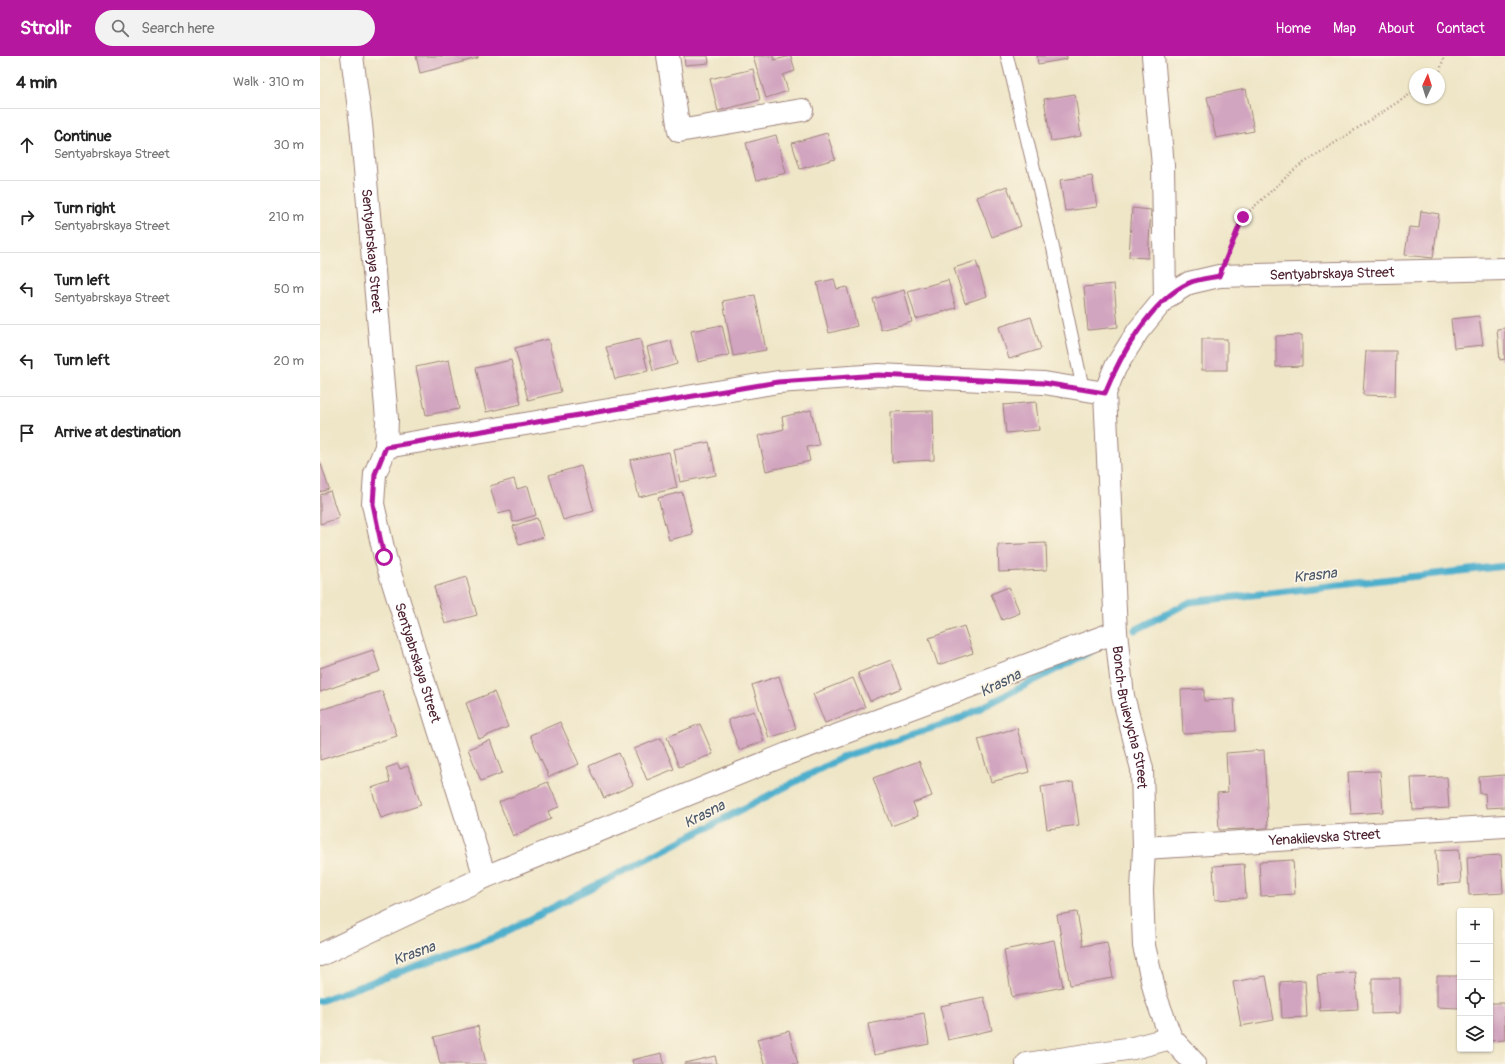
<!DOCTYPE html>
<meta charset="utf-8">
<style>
body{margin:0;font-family:Pangolin,sans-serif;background:#f2f2f2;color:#222}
.controls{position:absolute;right:12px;bottom:12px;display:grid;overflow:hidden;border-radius:4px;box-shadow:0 1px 3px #0004}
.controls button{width:36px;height:36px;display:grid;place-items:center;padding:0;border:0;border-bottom:1px solid #e0e0e0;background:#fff;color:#222;font:20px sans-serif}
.compass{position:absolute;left:1089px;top:12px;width:36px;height:36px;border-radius:50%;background:#fff;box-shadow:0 1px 3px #0004;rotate:4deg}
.stop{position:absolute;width:12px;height:12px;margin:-9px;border:3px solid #b5179e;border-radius:50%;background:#fff}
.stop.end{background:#b5179e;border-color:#fff;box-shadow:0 1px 4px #0008}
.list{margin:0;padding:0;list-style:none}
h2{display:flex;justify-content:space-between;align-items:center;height:52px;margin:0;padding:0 16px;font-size:17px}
h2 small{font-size:13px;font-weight:400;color:#767676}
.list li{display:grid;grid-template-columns:26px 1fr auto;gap:12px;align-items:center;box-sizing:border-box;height:72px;padding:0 16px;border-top:1px solid #e0e0e0}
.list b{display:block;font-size:15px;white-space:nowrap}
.list p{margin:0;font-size:13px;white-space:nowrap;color:#767676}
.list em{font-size:13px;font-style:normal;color:#767676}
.icon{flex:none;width:22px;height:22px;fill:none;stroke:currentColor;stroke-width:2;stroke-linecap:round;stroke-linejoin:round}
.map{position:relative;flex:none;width:1185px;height:1008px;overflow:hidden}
header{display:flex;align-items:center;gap:24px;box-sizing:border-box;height:56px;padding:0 20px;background:#b5179e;color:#fff}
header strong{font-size:19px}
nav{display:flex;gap:22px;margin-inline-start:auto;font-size:14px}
.search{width:280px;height:36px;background:#f2f2f2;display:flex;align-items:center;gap:10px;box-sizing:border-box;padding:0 14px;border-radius:22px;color:#767676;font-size:15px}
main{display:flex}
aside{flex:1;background:#fff}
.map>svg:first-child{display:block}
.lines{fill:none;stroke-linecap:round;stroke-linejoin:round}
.stream{stroke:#4dafcc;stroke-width:7}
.building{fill:#d1a4bf}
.service-casing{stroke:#9c827a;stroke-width:14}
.minor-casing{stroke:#9c827a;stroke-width:24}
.path{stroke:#9c827a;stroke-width:2.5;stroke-dasharray:1 3;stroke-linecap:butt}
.service{stroke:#fff;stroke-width:12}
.minor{stroke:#fff;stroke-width:22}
.route{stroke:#b5179e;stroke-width:5}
.labels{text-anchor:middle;stroke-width:3.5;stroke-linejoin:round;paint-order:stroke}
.street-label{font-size:14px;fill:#4a1f2b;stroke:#fcf5e5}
.water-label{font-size:15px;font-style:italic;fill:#4b596b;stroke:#fcf5e5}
</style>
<header>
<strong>Strollr</strong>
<div class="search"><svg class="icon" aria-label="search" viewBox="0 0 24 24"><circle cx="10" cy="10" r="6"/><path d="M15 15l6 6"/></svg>Search here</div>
<nav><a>Home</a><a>Map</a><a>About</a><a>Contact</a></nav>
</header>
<main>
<aside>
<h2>4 min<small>Walk · 310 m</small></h2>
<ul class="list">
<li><svg class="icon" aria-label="ahead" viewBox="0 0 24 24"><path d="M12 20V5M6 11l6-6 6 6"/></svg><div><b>Continue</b><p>Sentyabrskaya Street</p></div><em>30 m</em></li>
<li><svg class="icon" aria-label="right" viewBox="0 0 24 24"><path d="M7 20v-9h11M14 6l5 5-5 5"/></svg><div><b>Turn right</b><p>Sentyabrskaya Street</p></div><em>210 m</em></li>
<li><svg class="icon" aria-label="left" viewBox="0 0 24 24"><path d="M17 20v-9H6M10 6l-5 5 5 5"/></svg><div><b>Turn left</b><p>Sentyabrskaya Street</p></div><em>50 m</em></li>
<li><svg class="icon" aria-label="left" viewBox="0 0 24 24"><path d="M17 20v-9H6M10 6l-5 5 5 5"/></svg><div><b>Turn left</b></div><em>20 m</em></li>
<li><svg class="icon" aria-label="arrive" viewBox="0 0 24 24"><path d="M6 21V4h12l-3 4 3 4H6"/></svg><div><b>Arrive at destination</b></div></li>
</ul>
</aside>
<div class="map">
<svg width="1185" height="1008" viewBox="0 0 1185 1008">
<rect width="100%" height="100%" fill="#fcf5e5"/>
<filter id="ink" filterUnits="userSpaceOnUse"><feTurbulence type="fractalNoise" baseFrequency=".025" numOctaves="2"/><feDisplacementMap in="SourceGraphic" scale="8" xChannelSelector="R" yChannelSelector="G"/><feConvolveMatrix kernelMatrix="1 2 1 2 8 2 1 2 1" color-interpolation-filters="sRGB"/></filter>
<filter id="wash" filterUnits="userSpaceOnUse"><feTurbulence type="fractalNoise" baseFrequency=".012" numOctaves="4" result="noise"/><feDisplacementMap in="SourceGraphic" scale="16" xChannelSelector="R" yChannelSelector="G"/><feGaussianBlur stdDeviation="0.9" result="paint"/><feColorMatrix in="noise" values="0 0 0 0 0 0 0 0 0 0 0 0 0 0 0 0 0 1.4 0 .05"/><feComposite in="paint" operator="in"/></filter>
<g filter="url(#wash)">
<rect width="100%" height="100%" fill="#efe6c8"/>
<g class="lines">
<!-- stream -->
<g class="stream">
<path d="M 815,574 L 870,546 L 1185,510"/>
<path d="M 0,945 L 176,881 L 525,700 L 637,664 L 772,595"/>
</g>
</g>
<g id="blocks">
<!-- building -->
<g class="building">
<path d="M 96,0 L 158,0 L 158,2 L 100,17 Z"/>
<path d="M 364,0 L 388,0 L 389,7 L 365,9 Z"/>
<path d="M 433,0 L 453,0 L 454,4 L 471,0 L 475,15 L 463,19 L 468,35 L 446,42 Z"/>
<path d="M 717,0 L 747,0 L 747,3 L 718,8 Z"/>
<path d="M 433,13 L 440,44 L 398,55 L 390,23 Z"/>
<path d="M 926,33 L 934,75 L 896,82 L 887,41 Z"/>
<path d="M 755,38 L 761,80 L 731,85 L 724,43 Z"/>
<path d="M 507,77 L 515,103 L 480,113 L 472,87 Z"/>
<path d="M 456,79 L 466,117 L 436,125 L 426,87 Z"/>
<path d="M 772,120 L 777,151 L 745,155 L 740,124 Z"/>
<path d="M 687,130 L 701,170 L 672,181 L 657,141 Z"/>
<path d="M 812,152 L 831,154 L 828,202 L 809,201 Z"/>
<path d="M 1101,155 L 1119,158 L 1113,202 L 1085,199 L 1089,171 L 1099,172 Z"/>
<path d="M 656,205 L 667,240 L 645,247 L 634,212 Z"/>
<path d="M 514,223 L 517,233 L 527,231 L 537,270 L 509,277 L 497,227 Z"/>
<path d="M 628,224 L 636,252 L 596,263 L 588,235 Z"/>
<path d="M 794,228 L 798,271 L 768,274 L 764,231 Z"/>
<path d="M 584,234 L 592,266 L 561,274 L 553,243 Z"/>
<path d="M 435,239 L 446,294 L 413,300 L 403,245 Z"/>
<path d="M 1159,260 L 1163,289 L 1134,292 L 1131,263 Z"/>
<path d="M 711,261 L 721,293 L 689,303 L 679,271 Z"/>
<path d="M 402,269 L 409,299 L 378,306 L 371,275 Z"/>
<path d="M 1185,272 L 1185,303 L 1180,304 L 1177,273 Z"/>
<path d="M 982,279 L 982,310 L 956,311 L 956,280 Z"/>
<path d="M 228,283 L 241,336 L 208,344 L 195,292 Z"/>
<path d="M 320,283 L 328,315 L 295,323 L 286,291 Z"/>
<rect x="882" y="283" width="25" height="31"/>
<path d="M 351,285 L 357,308 L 333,315 L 327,291 Z"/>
<path d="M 1046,295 L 1076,295 L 1075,340 L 1043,339 Z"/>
<path d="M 129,304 L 139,353 L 106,359 L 96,311 Z"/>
<path d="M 191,304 L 201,348 L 166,356 L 156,312 Z"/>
<path d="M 716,346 L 719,374 L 686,377 L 683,349 Z"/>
<path d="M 491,354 L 499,389 L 487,391 L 490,405 L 446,415 L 438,380 L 464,373 L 462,361 Z"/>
<path d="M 613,355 L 614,404 L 572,406 L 571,356 Z"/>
<path d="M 389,386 L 396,419 L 360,426 L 354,393 Z"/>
<path d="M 349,396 L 357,432 L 319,441 L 310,404 Z"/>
<path d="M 0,405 L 9,433 L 0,436 Z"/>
<path d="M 261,410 L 274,455 L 243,464 L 229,419 Z"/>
<path d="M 194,423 L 197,433 L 208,430 L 216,459 L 193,466 L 190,455 L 178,458 L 170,430 Z"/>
<path d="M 10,435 L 19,462 L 0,468 L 0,439 Z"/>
<path d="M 362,436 L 373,478 L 349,484 L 338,442 Z"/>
<path d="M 217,462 L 223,481 L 199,489 L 193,470 Z"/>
<path d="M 726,487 L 727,514 L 679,516 L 678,489 Z"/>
<path d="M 146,521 L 157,559 L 125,568 L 114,531 Z"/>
<path d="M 689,531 L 700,557 L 682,564 L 671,538 Z"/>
<path d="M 644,570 L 653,597 L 618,609 L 609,582 Z"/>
<path d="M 53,594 L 60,615 L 0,636 L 0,612 Z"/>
<path d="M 571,604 L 582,632 L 550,645 L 538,617 Z"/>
<path d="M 459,620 L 476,673 L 449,682 L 432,629 Z"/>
<path d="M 533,622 L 545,651 L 505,667 L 493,638 Z"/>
<path d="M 884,633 L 884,645 L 914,643 L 916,675 L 863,678 L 861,634 Z"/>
<path d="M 62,635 L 77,680 L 0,704 L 0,654 Z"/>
<path d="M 174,636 L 188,671 L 159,683 L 146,647 Z"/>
<path d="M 434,655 L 444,685 L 419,694 L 408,664 Z"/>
<path d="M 240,666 L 259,708 L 229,721 L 210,679 Z"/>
<path d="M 380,668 L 393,698 L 359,711 L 347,681 Z"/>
<path d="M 697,672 L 709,716 L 671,726 L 658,683 Z"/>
<path d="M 341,682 L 354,713 L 327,724 L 314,693 Z"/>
<path d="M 170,684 L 182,717 L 161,725 L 148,693 Z"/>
<path d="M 944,694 L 948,772 L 899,774 L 897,737 L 908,736 L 906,697 Z"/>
<path d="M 299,697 L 313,729 L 284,742 L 269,710 Z"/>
<path d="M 599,705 L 612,740 L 593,747 L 598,760 L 571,770 L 553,722 Z"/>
<path d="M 78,708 L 80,713 L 88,710 L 101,749 L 61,762 L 51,732 L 70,726 L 66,712 Z"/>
<path d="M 1060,715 L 1063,756 L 1031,758 L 1028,716 Z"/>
<path d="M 1185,719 L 1185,751 L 1166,752 L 1165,737 L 1160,738 L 1159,721 Z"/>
<path d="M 1127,721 L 1129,752 L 1093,754 L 1091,722 Z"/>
<path d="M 228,726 L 239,751 L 228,755 L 231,763 L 193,780 L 179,746 Z"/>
<path d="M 753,726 L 759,769 L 727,773 L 721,731 Z"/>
<path d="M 1139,793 L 1141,827 L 1118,829 L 1116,794 Z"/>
<path d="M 1181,799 L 1183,837 L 1149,839 L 1147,801 Z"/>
<path d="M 973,804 L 975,838 L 941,840 L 939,806 Z"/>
<path d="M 924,808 L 926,842 L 895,844 L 893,810 Z"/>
<path d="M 757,856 L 763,890 L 787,886 L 793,922 L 750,929 L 737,859 Z"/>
<path d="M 734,884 L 743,931 L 692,941 L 684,894 Z"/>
<path d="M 1035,916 L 1038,953 L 1000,955 L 997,919 Z"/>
<path d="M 946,920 L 954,964 L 921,970 L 913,926 Z"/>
<path d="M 1117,920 L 1140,920 L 1140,952 L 1117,951 Z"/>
<path d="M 1052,922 L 1080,922 L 1080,957 L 1052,958 Z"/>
<path d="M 985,924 L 987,961 L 962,962 L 960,926 Z"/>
<path d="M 664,941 L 672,974 L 628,984 L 620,950 Z"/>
<path d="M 1170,947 L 1184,947 L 1185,984 L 1170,985 Z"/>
<path d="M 604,957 L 609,988 L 554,999 L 548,968 Z"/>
<path d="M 158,970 L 166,1008 L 120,1008 L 114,981 Z"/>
<path d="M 469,975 L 478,1008 L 444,1008 L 437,983 Z"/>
<path d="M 342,997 L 344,1008 L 313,1008 L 312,1004 Z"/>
<path d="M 395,1000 L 397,1008 L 365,1008 L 365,1007 Z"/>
</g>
</g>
</g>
<g filter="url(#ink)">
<use href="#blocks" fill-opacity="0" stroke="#9c827a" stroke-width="1"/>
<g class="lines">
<!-- service casing -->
<g class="service-casing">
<path id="service" d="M 687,0 L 733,192 L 763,333"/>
</g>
<!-- minor casing -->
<g class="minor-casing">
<g id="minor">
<path id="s1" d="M 32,0 L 41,68 L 67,363 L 66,391 L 55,418 L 53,448 L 65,501 L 165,821"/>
<path d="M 348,0 L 359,75 L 482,54"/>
<path d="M 833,0 L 843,110 L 845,242"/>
<path id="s2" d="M 785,337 L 796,576 L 803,640 L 822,713 L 824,792 L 822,834 L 824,890 L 836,941 L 851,982 L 875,1008"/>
<path id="s3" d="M 66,391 L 458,326 L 559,319 L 724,327 L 785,337 L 795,312 L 818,275 L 845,242 L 869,227 L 899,220 L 1185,213"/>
<path id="s4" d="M 824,792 L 1185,770"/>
<path d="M 0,899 L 165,821 L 467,698 L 796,576"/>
<path d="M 707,1008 L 813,992 L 851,982"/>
</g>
</g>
<!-- path -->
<g class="path">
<path d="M 1119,19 L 1124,0"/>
<path d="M 908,197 L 923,161 L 976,112 L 1095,35"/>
</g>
<!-- service -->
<use href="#service" class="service"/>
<!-- minor -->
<use href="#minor" class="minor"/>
</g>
</g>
<g class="lines" filter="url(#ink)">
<!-- route -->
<path class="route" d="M 64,501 L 53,448 L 55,418 L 66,391 L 458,326 L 559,319 L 724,327 L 785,337 C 800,300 831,244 869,227 C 878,223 890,222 899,220 L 923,161"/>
</g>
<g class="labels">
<!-- street labels -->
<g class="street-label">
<text dy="5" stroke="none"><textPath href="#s1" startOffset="196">Sentyabrskaya Street</textPath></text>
<text dy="5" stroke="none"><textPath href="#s3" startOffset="1011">Sentyabrskaya Street</textPath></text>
<text dy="5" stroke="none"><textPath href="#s1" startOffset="617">Sentyabrskaya Street</textPath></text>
<text dy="5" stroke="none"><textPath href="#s2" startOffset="326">Bonch-Bruievycha Street</textPath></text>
<text dy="5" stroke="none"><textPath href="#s4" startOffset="181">Yenakiievska Street</textPath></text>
</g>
<!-- water labels -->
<g class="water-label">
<text transform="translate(995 519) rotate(-7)" y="5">Krasna</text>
<text transform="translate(680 627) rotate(-27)" y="5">Krasna</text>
<text transform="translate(384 758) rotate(-27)" y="5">Krasna</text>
<text transform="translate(94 897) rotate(-20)" y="5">Krasna</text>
</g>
</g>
</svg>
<div class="controls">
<button>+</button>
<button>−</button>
<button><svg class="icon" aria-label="locate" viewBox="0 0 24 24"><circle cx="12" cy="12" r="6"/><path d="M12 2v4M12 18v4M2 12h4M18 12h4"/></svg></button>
<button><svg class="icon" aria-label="layers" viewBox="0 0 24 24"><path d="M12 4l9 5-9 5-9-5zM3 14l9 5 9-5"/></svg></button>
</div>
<svg class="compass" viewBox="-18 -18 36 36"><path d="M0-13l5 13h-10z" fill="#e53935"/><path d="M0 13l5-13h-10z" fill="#767676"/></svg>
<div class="stop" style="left:64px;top:501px"></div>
<div class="stop end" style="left:923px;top:161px"></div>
</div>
</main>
